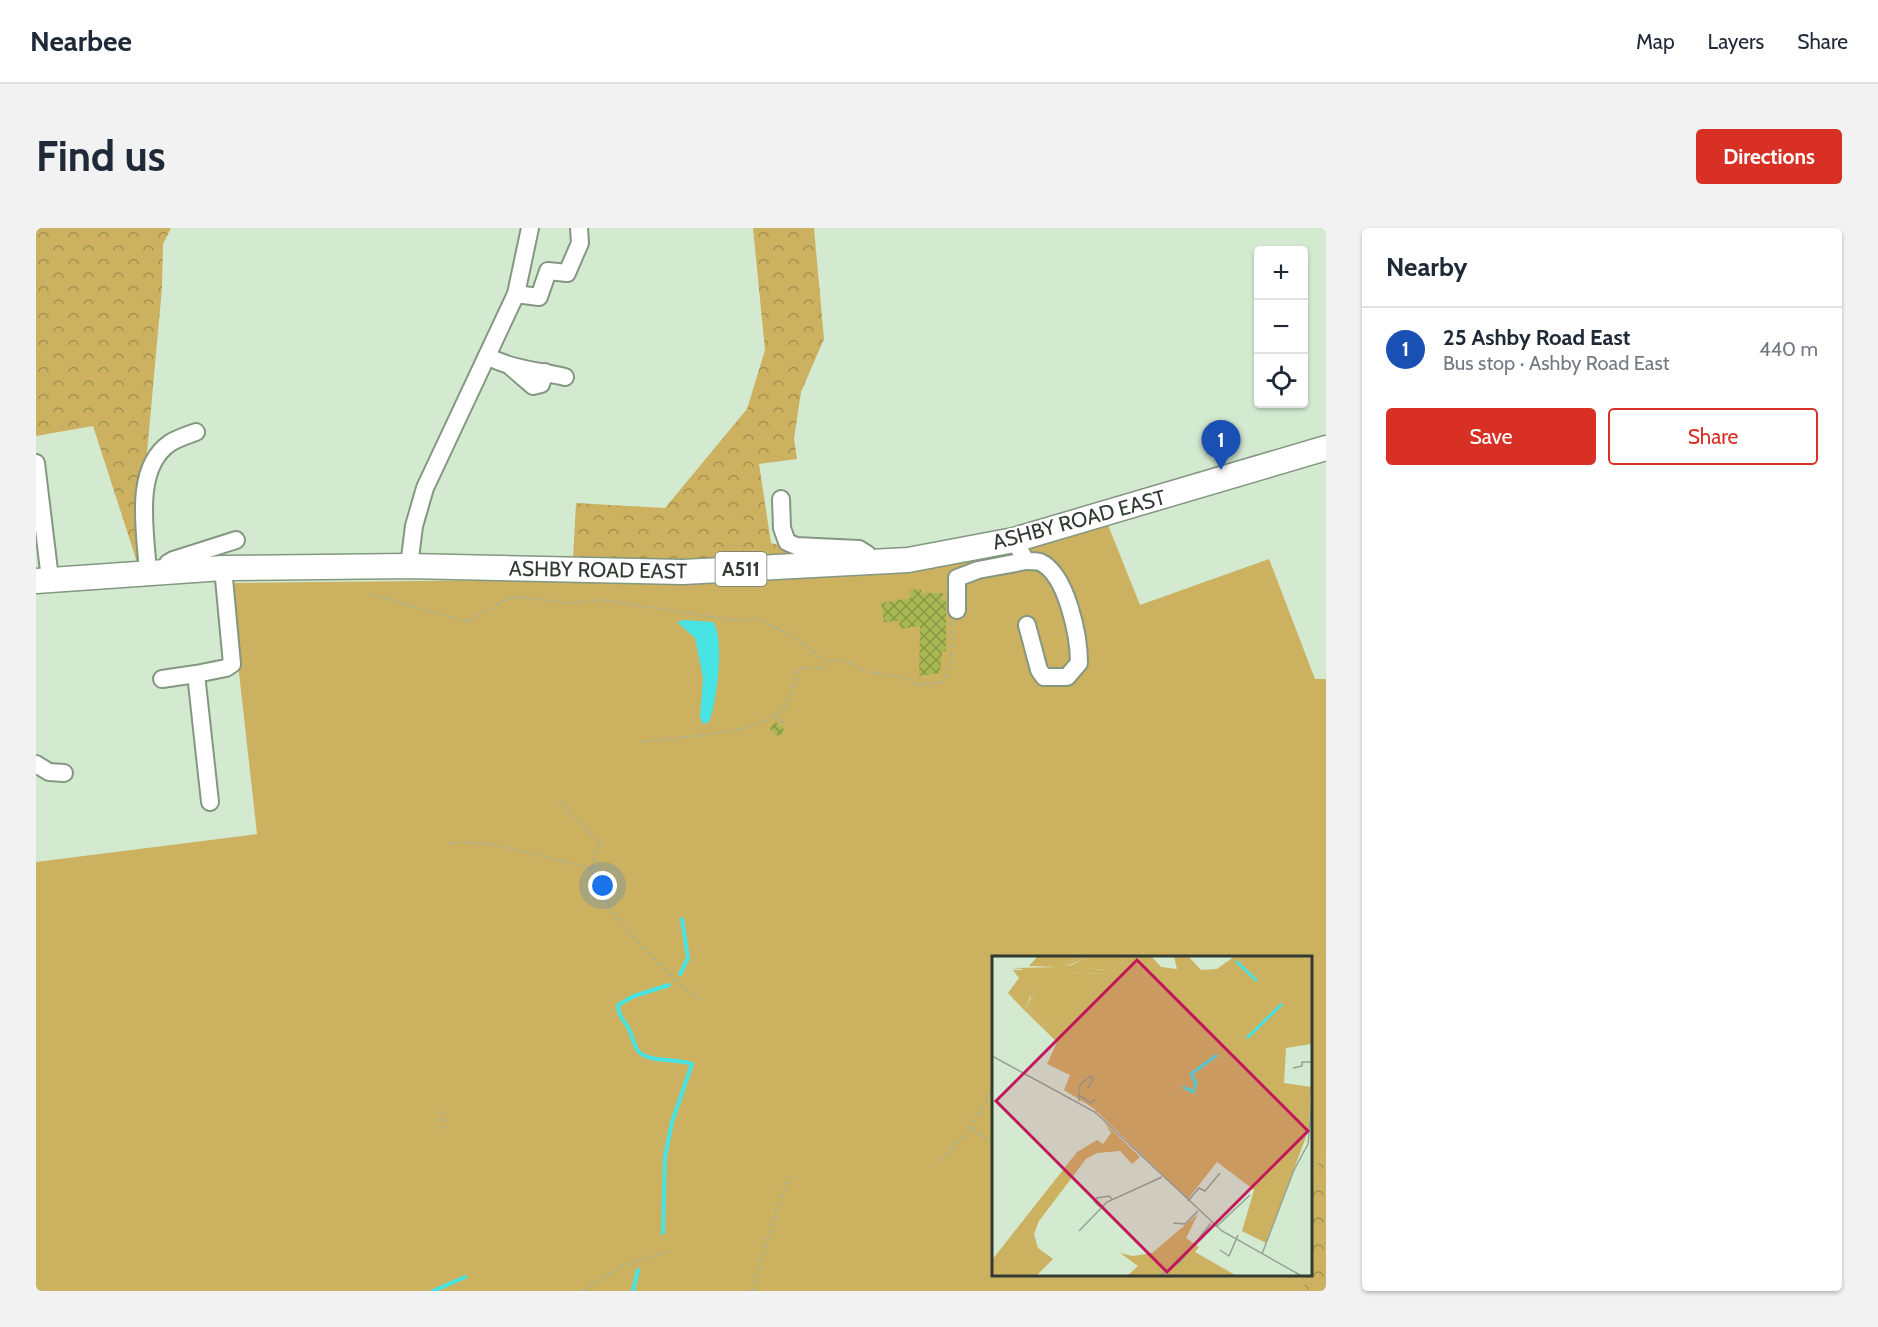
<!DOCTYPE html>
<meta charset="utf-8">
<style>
body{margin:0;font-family:Cabin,sans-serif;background:#f2f2f3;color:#1f2937}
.controls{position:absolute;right:18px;top:18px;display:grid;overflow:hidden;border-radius:6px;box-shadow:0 2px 4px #0004}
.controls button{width:54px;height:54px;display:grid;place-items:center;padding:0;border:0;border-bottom:2px solid #e0e1e3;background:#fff;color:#1f2937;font:30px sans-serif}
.you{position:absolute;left:567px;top:658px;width:21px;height:21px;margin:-15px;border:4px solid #fff;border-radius:50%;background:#1a73e8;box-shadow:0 0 0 9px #1a73e833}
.badge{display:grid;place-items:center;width:39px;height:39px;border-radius:50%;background:#d93025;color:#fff;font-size:20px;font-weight:700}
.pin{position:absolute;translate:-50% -50px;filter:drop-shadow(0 2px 3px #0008)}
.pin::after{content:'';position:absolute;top:32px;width:21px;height:18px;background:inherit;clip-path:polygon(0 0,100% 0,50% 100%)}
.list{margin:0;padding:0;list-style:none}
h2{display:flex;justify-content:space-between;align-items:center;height:78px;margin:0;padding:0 24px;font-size:26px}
h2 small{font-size:20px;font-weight:400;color:#747a83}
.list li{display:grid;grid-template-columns:39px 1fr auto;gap:18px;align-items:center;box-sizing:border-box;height:84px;padding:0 24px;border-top:2px solid #e0e1e3}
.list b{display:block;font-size:22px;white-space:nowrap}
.list p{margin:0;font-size:20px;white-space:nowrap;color:#747a83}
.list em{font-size:20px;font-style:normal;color:#747a83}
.actions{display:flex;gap:12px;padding:18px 24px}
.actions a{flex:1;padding:14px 0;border:2px solid #d93025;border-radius:6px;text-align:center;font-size:21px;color:#d93025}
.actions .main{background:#d93025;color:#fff}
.icon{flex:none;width:33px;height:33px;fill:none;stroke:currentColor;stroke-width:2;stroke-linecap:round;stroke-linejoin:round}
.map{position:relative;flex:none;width:1290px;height:1063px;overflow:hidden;border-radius:6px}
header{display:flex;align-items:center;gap:36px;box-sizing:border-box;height:84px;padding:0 30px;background:#fff;border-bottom:2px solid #e0e1e3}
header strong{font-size:28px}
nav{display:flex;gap:33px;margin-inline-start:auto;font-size:21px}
.intro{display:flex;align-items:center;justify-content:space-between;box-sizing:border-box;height:144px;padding:0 36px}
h1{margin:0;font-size:42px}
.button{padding:15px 27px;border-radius:6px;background:#d93025;color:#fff;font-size:21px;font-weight:700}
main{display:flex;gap:36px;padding:0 36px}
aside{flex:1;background:#fff;border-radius:6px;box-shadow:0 2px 4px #0004}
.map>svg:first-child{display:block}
.green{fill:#ccb161}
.forest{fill:url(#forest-crowns)}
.water{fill:#47e4e3}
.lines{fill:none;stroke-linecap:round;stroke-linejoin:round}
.stream{stroke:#47e4e3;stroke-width:4}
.building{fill:url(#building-cross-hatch)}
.minor-casing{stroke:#839781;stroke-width:20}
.highway-casing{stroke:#839781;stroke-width:27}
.path{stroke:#a0b29e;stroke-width:2;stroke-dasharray:3 4.5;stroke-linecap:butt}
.minor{stroke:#fff;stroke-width:16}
.highway{stroke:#fff;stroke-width:24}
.labels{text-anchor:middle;stroke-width:4.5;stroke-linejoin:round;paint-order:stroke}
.shield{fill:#fff;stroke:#707670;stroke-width:1.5}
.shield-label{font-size:20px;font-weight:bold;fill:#323b32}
.street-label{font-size:21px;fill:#323b32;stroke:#fff}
.inset-river{fill:none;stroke:#47e4e3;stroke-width:3}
.inset-road{fill:none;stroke:#93a491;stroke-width:1.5}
.view{fill:#c2185b;fill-opacity:0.15;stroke:#c2185b;stroke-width:3}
.inset-edge{fill:none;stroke:#323b32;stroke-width:3}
</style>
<header>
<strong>Nearbee</strong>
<nav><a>Map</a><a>Layers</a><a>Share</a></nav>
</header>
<div class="intro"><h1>Find us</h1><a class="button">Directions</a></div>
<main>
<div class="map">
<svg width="1290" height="1063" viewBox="0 0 1290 1063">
<defs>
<pattern id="forest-crowns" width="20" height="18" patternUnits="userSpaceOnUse" patternTransform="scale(1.5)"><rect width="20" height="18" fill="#ccb161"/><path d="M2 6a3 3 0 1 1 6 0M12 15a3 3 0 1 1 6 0" fill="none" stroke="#a69151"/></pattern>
<pattern id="building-cross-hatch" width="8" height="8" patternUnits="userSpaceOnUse" patternTransform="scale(1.5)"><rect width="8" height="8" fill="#a8b853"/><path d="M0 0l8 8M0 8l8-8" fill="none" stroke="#899745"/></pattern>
</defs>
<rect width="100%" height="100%" fill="#d3ead1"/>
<!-- green -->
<path class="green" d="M 1072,297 L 1104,377 L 1233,331 L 1279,451 L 1290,451 L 1290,926 L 1274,947 L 1274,730 L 957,730 L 957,1046 L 1260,1047 L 1272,1063 L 0,1063 L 0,634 L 221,606 L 193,355 L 824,348 C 911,339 989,321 1072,297 Z"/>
<!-- forest -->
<g class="forest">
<path d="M 0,0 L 135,0 L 127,16 L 126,60 L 101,334 L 57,198 L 0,208 Z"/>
<path d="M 717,0 L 778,0 L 788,111 L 765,164 L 758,211 L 761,231 L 723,236 L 735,315 L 794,331 L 666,335 L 537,331 L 540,275 L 629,280 L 711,181 L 729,122 Z"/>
<path d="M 1290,926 L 1290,1063 L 1272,1063 L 1260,1047 L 1274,1046 L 1274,947 Z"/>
</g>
<!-- water -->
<path class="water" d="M 648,392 L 677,394 C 689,409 681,476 673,494 L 667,496 L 664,489 L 667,450 L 659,410 L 641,394 Z"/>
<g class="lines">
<!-- stream -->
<g class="stream">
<path d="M 644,746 L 652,730 L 646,691"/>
<path d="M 627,1005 L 629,929 L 636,894 L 656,836 C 639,830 613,835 602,823 C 598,817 596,808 593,801 C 587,791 583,789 582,777 L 598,768 L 633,757"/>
<path d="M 397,1063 L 429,1049"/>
<path d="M 597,1063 L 602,1042"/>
</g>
</g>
<!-- building -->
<g class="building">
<path d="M 885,361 L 886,365 L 907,365 L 906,371 L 910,372 L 910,423 L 906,424 L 904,445 L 883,448 L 884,398 L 864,401 L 863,393 L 848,394 L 845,375 L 874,370 L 874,362 Z"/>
<path d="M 740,494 L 749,502 L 743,509 L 733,500 Z"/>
</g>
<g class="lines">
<!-- minor casing -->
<g class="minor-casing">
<g id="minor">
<path d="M 480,66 L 503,69 L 512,43 L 531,45 L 544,15 L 543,0"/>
<path d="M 451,128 C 475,141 503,143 529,149"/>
<path d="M 475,139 L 497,158 L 505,156 L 509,144"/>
<path d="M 0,235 L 14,351"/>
<path d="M 745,271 L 746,300 L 751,314 L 760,318 L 823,321 L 831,326 L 831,335"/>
<path d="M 978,312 L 990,333 C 994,333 1000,333 1004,334 C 1031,346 1043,409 1043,435 L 1031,449 L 1008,449 L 1003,442 L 991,397"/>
<path d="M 373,338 L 378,298 L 389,260 L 480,66 L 494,0"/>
<path d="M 129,343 L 132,335 L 137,332 L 200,312"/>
<path d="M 112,345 C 110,306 96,241 134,215 C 142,210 152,207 160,204"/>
<path d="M 921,382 L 921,350 L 942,342 L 990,333"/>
<path d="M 126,451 L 160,446"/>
<path d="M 0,536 L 13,544 L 28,545"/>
<path d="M 174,574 L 160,446 L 190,440 L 196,436 L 187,340"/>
</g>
</g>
<!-- highway casing -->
<g class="highway-casing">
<path id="highway" d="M 0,353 L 187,340 L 373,338 L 647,344 L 872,332 L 978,312 L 1290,220"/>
</g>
<!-- path -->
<g class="path">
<path d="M 334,366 L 432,394 L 469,372 L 484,369 L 532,375 L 567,372 L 697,392 L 721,391 L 751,405 L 792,433 L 805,432 L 833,444 L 870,450 L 880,457 L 906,454 C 918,439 918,413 915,394"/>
<path d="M 739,489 L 752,498"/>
<path d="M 604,514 C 638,509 728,507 748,479 C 756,470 759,452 763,440 L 788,440 L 792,433"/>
<path d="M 523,573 L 564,615 C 561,624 555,638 557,646 C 565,681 634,749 663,772"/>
<path d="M 413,615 C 459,610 504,631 549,638 L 556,644"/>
<path d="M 406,883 L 407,901"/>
<path d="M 934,900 L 957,862"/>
<path d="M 906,933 L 934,900 L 957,915"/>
<path d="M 548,1063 C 579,1038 597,1034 634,1023"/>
<path d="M 716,1063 L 740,983 L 754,948"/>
</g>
<!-- minor -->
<use href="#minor" class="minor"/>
<!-- highway -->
<use href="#highway" class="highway"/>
</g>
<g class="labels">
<!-- shield labels -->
<rect class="shield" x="679.5" y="324" width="51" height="34" rx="4.5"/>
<g class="shield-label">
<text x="705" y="348">A511</text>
</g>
<!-- street labels -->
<g class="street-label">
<text transform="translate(1043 292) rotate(-15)" y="7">ASHBY ROAD EAST</text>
<text transform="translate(562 342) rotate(1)" y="7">ASHBY ROAD EAST</text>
</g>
</g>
<!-- overview -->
<g transform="translate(956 728)">
<rect width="320" height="320" fill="#d3ead1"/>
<path d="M 92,0 L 98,0 L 75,10 L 111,14 L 125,0 L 135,0 L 114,24 L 145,20 L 148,0 L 159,0 L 169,11 L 185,13 L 182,1 L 196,0 L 209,14 L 225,13 L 243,0 L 319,0 L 319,88 L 294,92 L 292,127 L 319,131 L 317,173 L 274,287 L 250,275 L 262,234 L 225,206 L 196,243 L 101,152 L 72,134 L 78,119 L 55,108 L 65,86 L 32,54 L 39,41 L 30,13 L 19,12 L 66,11 ZM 45,15 L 114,18 L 103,27 L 88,27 L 54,70 L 35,52 L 45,32 Z" fill="#ccb161" fill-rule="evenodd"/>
<path d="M 46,0 L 92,0 L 66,11 L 37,10 ZM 98,0 L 125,0 L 117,14 L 75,11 ZM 135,0 L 148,0 L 145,20 L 113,25 ZM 21,14 L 42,14 L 43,30 L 32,54 L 16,37 L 27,22 ZM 45,14 L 92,17 L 115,18 L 103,27 L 88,28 L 54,70 L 35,52 L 45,32 ZM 113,167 L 148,201 L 140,208 L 128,195 L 105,197 L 94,203 L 47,265 L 42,278 L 46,292 L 61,303 L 45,319 L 0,319 L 0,304 L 85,196 L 105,184 L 111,188 L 119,177 ZM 206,258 L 194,282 L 207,291 L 203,296 L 243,319 L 136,319 L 146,310 L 128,297 L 141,300 L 160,297 Z" fill="#ccb161"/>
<path class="inset-river" d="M 244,5 L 265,25M 255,82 L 290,48M 191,131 L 201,136 L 204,127 L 199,118 L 225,99"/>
<path class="inset-road" d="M 0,100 L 103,156 L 230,275 L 308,319M 301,112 L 310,110 L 310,106 L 320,106M 88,140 L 99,147 L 103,143M 87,145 L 87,130 L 98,120 L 101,123 L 96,132M 196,245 L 207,232 L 213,235 L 228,217M 108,251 L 102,245 L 105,242 L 117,240 L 120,243M 181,267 L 193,268 L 206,255M 224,271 L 258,239M 87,275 L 115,246 L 170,221M 228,294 L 237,300 L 246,279M 270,298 L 302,214 L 316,188 L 320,143M 169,319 L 189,305 L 219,267"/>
<path class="view" d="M 145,4 L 316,175 L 175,316 L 4,145 Z"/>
<rect width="320" height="320" class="inset-edge"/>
</g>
</svg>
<div class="controls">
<button>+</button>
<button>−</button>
<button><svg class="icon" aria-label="locate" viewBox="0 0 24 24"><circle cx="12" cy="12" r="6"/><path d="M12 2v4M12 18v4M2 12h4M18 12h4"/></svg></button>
</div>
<div class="you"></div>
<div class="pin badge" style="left:1185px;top:242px;background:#1a4fb4">1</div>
</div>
<aside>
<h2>Nearby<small></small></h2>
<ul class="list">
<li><span class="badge" style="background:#1a4fb4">1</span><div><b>25 Ashby Road East</b><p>Bus stop · Ashby Road East</p></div><em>440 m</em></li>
</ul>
<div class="actions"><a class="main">Save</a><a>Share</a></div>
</aside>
</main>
